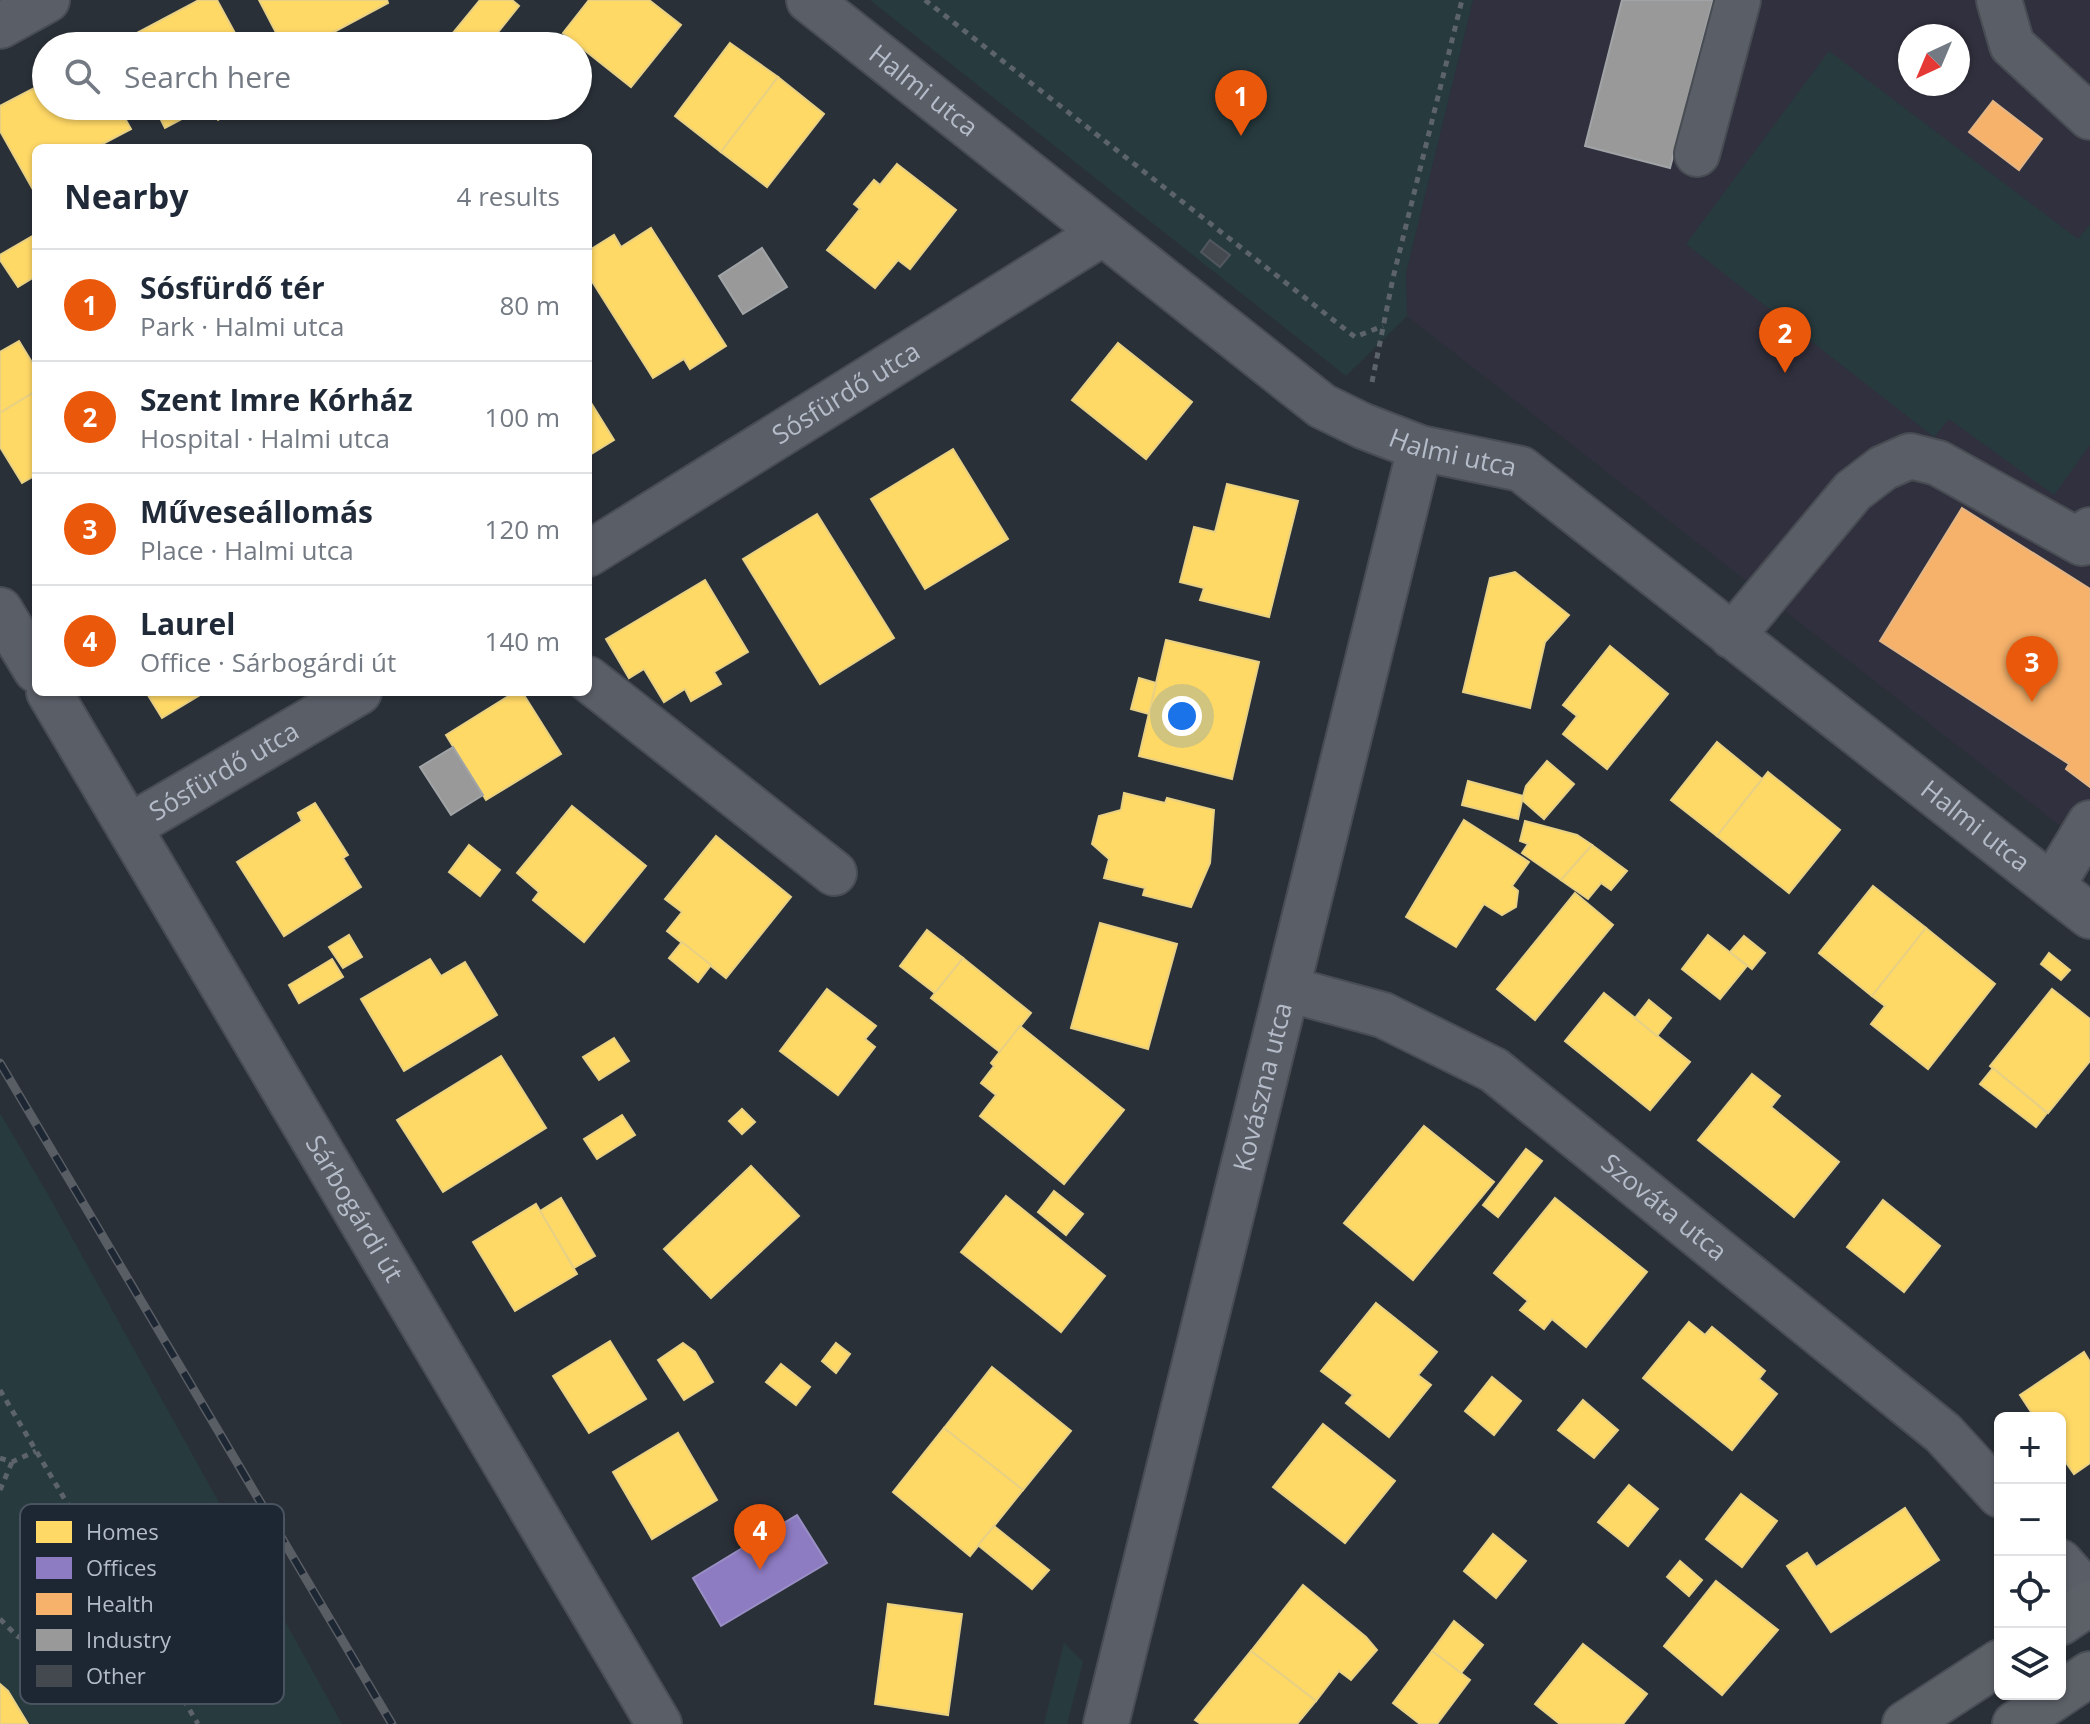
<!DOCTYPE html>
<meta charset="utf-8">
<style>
body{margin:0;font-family:"Open Sans",sans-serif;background:#f6f6f7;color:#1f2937}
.controls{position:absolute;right:24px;bottom:24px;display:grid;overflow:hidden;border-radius:12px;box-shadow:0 2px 6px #0004}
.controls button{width:72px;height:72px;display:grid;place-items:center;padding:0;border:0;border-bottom:2px solid #e0e1e3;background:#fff;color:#1f2937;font:40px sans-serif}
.compass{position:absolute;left:1898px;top:24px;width:72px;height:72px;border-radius:50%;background:#fff;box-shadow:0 2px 6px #0004;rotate:224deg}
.you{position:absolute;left:1182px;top:716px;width:28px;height:28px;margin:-20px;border:6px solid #fff;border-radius:50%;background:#1a73e8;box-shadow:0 0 0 12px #1a73e833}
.badge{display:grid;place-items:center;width:52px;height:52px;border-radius:50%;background:#ea580c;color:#fff;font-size:26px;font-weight:700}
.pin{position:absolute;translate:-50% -66px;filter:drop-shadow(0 2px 4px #0008)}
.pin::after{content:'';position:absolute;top:42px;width:28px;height:24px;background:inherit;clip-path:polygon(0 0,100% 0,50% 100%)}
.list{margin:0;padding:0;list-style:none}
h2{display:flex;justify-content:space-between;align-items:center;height:104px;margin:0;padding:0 32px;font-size:34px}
h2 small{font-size:26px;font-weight:400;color:#747a83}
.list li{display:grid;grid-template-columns:52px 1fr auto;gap:24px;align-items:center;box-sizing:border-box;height:112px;padding:0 32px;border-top:2px solid #e0e1e3}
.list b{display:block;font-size:30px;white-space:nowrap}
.list p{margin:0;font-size:26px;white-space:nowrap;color:#747a83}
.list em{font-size:26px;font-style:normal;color:#747a83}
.icon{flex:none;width:44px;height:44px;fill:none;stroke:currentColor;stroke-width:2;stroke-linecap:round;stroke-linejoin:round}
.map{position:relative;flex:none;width:2090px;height:1724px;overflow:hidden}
.search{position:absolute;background:#fff;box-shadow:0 2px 6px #0004;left:32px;top:32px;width:560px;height:88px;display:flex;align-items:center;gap:20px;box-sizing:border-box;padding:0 28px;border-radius:44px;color:#747a83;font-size:30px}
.panel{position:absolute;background:#fff;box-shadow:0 2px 6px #0004;left:32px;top:144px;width:560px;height:552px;border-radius:12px}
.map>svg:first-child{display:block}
.medical{fill:#31303e;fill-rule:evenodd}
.green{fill:#273a3e}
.homes{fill:#ffd966;stroke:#e8d084;stroke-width:2}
.offices{fill:#8e7cc3;stroke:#998fc5;stroke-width:2}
.health{fill:#f6b26b;stroke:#e2b587;stroke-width:2}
.industry{fill:#999;stroke:#a1a4a7;stroke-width:2}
.building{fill:#444950;stroke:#52575f;stroke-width:2}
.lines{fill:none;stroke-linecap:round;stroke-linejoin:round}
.minor-casing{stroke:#484c53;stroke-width:48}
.major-casing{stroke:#484c55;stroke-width:48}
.path{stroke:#5d636a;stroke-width:5;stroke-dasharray:6 6;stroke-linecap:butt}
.minor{stroke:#5a5e66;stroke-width:44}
.major{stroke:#5c6168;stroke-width:44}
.rail-casing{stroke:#595d64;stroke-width:9}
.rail{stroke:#1d2633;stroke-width:6;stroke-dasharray:18;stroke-linecap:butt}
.labels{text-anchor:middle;stroke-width:8;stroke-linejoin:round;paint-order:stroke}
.street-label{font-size:26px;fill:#b4bcc9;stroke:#1d2633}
.key{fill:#1d2633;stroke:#4a5360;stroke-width:2}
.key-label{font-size:22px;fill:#b4bcc9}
</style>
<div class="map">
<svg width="2090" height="1724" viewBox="0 0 2090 1724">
<rect width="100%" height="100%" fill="#2a3038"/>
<!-- medical -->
<path class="medical" d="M 1473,0 L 2090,0 L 2090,849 L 1407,316 L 1406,273 ZM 1910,36 L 1958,36 L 1958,84 L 1910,84 Z"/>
<!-- green -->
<g class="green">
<path d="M 870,0 L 1473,0 L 1406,273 L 1407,316 L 1346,376 Z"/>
<path d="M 1829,51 L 2078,239 L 2090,224 L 2090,445 L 2054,495 L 1949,419 L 1934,437 L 1686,244 Z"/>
<path d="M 0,1113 L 50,1198 L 342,1724 L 24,1724 L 0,1684 Z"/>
<path d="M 1064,1643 L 1083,1662 L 1067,1724 L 1044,1724 Z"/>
</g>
<!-- homes -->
<g class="homes">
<path d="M 199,0 L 217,0 L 242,46 L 122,46 L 120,42 Z"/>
<path d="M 259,0 L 387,0 L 388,3 L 330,34 L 337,46 L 283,46 Z"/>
<path d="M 480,0 L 512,0 L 519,6 L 487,46 L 467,46 L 453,33 Z"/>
<path d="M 589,0 L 649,0 L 681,25 L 631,87 L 563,33 Z"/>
<path d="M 730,43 L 778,77 L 721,152 L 675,116 Z"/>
<path d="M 778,77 L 824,114 L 767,187 L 721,152 Z"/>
<path d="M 46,82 L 46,106 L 118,106 L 131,129 L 95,148 L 36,148 L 36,195 L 0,131 L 0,106 Z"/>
<path d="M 154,106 L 206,106 L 165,128 Z"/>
<path d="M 210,106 L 243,106 L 218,120 Z"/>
<path d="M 897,164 L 956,210 L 910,269 L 898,260 L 875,288 L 827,250 L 860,209 L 854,204 L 874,180 L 880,185 Z"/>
<path d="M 651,228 L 726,346 L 690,369 L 684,359 L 653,378 L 588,275 L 588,251 L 614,235 L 621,247 Z"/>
<path d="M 36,234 L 36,276 L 18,287 L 0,260 L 0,255 Z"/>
<path d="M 19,341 L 36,369 L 36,391 L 0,413 L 0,352 Z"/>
<path d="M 1118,343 L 1192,402 L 1146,459 L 1072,400 Z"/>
<path d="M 36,391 L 36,475 L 22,483 L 0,447 L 0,413 Z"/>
<path d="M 588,398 L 614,440 L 588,456 Z"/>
<path d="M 953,449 L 1008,539 L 925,589 L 871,499 Z"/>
<path d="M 1227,484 L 1298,501 L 1269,617 L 1200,600 L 1204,588 L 1180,582 L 1194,527 L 1215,532 Z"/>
<path d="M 817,514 L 894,638 L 820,684 L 743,559 Z"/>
<path d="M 1515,572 L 1569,615 L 1545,642 L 1530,708 L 1463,692 L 1490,578 Z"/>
<path d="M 705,580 L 748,652 L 714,672 L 721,684 L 691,701 L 685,689 L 664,702 L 644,669 L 629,678 L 606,639 Z"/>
<path d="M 1166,640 L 1259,662 L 1232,779 L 1139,756 Z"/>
<path d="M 1610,646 L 1668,694 L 1607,769 L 1563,734 L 1577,716 L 1563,705 Z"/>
<path d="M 1139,678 L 1156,683 L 1149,714 L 1131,709 Z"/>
<path d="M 146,692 L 205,692 L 162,718 Z"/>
<path d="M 515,692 L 522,692 L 561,754 L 486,800 L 446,735 Z"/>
<path d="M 1717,742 L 1762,779 L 1717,836 L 1671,800 Z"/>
<path d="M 1547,761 L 1574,784 L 1544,819 L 1522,800 L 1526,786 Z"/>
<path d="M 1768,772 L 1840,830 L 1789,893 L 1717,836 Z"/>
<path d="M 1468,781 L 1523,796 L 1518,819 L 1462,805 Z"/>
<path d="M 1124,793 L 1165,803 L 1167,798 L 1214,810 L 1210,863 L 1191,907 L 1143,895 L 1145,888 L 1104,878 L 1109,859 L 1092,844 L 1099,816 L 1121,810 Z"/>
<path d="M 315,803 L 348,855 L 343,858 L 361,887 L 284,936 L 237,862 L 302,821 L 298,813 Z"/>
<path d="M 572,806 L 646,866 L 584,942 L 533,900 L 539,892 L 517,873 Z"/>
<path d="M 1464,820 L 1529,862 L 1512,886 L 1518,891 L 1516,907 L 1502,915 L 1484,904 L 1456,947 L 1406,917 Z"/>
<path d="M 1525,821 L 1577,835 L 1592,845 L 1561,880 L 1522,853 L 1528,844 L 1520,841 Z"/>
<path d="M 716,836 L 791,897 L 726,978 L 667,931 L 682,912 L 665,899 Z"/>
<path d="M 469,845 L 500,870 L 480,896 L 449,872 Z"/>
<path d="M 1592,845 L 1627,871 L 1611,890 L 1601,883 L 1588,899 L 1561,880 Z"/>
<path d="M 1873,886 L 1926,928 L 1872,996 L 1819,953 Z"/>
<path d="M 1575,893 L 1613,925 L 1535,1020 L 1497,989 Z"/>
<path d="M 1100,923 L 1177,944 L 1148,1049 L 1071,1028 Z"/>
<path d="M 1926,928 L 1995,984 L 1928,1069 L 1871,1024 L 1885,1006 L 1872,996 Z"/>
<path d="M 927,930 L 963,958 L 935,993 L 900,966 Z"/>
<path d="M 349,935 L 362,957 L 343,968 L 329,947 Z"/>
<path d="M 1708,935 L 1747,966 L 1720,999 L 1682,969 Z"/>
<path d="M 1744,936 L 1765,953 L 1752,969 L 1730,952 Z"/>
<path d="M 682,942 L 711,965 L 698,982 L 669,958 Z"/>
<path d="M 2049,953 L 2070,970 L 2061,980 L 2041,964 Z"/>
<path d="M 963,958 L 1031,1013 L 1000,1052 L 931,998 Z"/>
<path d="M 332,959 L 343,977 L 299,1003 L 289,985 Z"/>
<path d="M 430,959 L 441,976 L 465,962 L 497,1015 L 404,1071 L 361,999 Z"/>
<path d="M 827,989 L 876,1026 L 865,1039 L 875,1047 L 838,1095 L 780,1051 Z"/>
<path d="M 2052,989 L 2090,1019 L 2090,1061 L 2048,1113 L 1990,1066 Z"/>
<path d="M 1604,993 L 1690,1062 L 1650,1110 L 1565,1041 Z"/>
<path d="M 1649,1000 L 1671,1018 L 1657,1036 L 1635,1018 Z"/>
<path d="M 1020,1026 L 1124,1110 L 1064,1184 L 980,1116 L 996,1095 L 981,1083 L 994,1066 L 991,1063 Z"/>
<path d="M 614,1038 L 629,1061 L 599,1080 L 583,1057 Z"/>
<path d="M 501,1056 L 546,1128 L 443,1192 L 397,1120 Z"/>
<path d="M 1993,1068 L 2047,1113 L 2036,1127 L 1980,1084 Z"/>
<path d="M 1752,1074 L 1780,1096 L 1771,1107 L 1839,1162 L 1794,1217 L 1698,1140 Z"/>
<path d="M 742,1109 L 755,1122 L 742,1134 L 729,1121 Z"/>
<path d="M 622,1115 L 635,1135 L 597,1159 L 584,1139 Z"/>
<path d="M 1424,1126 L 1494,1182 L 1413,1280 L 1344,1223 Z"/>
<path d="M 1526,1149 L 1542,1161 L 1498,1217 L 1483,1205 Z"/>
<path d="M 751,1166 L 799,1216 L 711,1298 L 664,1249 Z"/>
<path d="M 1054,1191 L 1083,1214 L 1066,1235 L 1038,1212 Z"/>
<path d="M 1006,1196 L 1105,1276 L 1061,1332 L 961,1252 Z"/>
<path d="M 561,1198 L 595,1256 L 574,1268 L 540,1211 Z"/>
<path d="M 1555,1198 L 1647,1272 L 1586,1347 L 1552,1319 L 1544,1329 L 1520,1310 L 1528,1301 L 1494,1273 Z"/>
<path d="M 1883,1200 L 1940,1246 L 1904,1292 L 1847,1247 Z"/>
<path d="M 536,1204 L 577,1274 L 515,1311 L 473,1242 Z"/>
<path d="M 1376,1303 L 1437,1352 L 1418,1375 L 1431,1385 L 1389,1437 L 1346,1403 L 1353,1395 L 1321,1371 Z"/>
<path d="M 1689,1322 L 1705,1335 L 1712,1327 L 1765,1371 L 1759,1379 L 1777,1394 L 1732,1450 L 1643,1378 Z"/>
<path d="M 610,1341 L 646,1399 L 589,1433 L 553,1376 Z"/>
<path d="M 683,1343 L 695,1352 L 713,1382 L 684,1400 L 658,1360 Z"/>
<path d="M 836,1343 L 850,1354 L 836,1373 L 822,1361 Z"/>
<path d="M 2084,1352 L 2090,1362 L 2090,1463 L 2074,1474 L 2060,1454 L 2060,1418 L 2035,1418 L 2020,1395 Z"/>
<path d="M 781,1364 L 810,1387 L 796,1405 L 766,1382 Z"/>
<path d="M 992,1367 L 1071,1431 L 1023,1490 L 944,1428 Z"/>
<path d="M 1492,1377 L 1521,1401 L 1494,1435 L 1465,1411 Z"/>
<path d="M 1583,1400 L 1618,1430 L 1594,1458 L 1558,1430 Z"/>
<path d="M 1323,1424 L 1395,1481 L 1345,1543 L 1273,1487 Z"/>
<path d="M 944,1428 L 1023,1490 L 970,1556 L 893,1492 Z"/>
<path d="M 678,1433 L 717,1500 L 652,1539 L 613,1472 Z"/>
<path d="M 1629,1485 L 1658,1509 L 1628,1546 L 1598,1522 Z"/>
<path d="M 1741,1494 L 1777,1521 L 1742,1567 L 1706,1539 Z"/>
<path d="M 1905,1508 L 1939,1560 L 1831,1632 L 1787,1566 L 1807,1553 L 1816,1567 Z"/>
<path d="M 994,1526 L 1049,1570 L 1032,1589 L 978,1545 Z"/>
<path d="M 1493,1534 L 1526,1561 L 1496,1598 L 1464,1571 Z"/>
<path d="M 1680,1561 L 1702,1580 L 1689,1596 L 1667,1577 Z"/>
<path d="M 1716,1581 L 1778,1630 L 1722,1695 L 1664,1646 Z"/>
<path d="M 1303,1585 L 1366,1637 L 1377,1650 L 1351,1680 L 1339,1671 L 1316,1701 L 1251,1651 Z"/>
<path d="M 888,1604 L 962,1614 L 948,1715 L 875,1704 Z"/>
<path d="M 1454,1621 L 1483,1645 L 1461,1673 L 1432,1651 Z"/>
<path d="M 1583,1644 L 1647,1694 L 1623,1724 L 1560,1724 L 1535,1704 Z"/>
<path d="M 1251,1651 L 1316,1701 L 1297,1724 L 1201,1724 L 1195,1720 Z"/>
<path d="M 1432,1651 L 1470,1680 L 1437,1724 L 1420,1724 L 1393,1703 Z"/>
<path d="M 0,1684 L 8,1691 L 28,1724 L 0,1724 Z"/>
</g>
<!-- offices -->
<path class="offices" d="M 797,1515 L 827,1563 L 721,1626 L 693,1578 Z"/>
<!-- health -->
<g class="health">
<path d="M 1993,101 L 2042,139 L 2019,170 L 1969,132 Z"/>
<path d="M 1962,508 L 2090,589 L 2090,787 L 2066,769 L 2069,764 L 1880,641 Z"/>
</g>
<!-- industry -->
<g class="industry">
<path d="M 1622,0 L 1713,0 L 1670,168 L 1585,146 Z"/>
<path d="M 453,33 L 467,46 L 442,46 Z"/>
<path d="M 762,248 L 787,287 L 743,314 L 719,276 Z"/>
<path d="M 453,747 L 483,795 L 451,815 L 420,767 Z"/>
</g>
<!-- building -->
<path class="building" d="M 1210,240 L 1230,255 L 1220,267 L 1201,252 Z"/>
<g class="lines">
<!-- minor casing -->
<g class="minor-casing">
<g id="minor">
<path id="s1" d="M 809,0 L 1322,406 L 1363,426 L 1420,448 L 1521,469 L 2090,916"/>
<path d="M 1999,0 L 2012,45 L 2090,117"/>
<path d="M 0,26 L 47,0"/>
<path d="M 1697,154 L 1738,0"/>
<path id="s2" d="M 588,554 L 1103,233"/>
<path d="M 0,610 L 36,670"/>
<path d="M 1732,636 L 1853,491 L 1883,468 L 1910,456 L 1938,463 L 2082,543 L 2090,530"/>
<path d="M 588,679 L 834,873"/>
<path id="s3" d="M 49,692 L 659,1724"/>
<path id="s4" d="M 129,827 L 359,692"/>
<path d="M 2052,886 L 2090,823"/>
<path id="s5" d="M 1287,989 L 1383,1015 L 1494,1070 L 1943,1433 L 2000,1495"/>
<path d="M 2060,1562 L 2090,1596"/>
<path id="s6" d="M 1106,1724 L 1420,448"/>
</g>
</g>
<!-- major casing -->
<g class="major-casing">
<g id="major">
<path d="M 2060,1623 L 2090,1603"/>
<path d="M 1905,1724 L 2000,1662"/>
<path d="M 2015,1724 L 2090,1674"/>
</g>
</g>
<!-- path -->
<g class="path">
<path d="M 925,0 L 1355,337 L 1383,326"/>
<path d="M 1372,382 L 1393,278 L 1462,0"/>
<path d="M 0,1390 L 198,1724"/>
<path d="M 0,1458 L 12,1462 L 36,1451"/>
<path d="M 0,1490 L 12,1462"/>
<path d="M 0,1619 L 17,1636 L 66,1660 L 167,1673"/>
</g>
<!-- minor -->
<use href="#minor" class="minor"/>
<!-- major -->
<use href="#major" class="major"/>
<!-- rail casing -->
<g class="rail-casing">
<path id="rail" d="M 0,1063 L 392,1724"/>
</g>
<!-- rail -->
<use href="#rail" class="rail"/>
</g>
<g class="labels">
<!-- street labels -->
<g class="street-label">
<text dy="9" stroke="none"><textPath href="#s1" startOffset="146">Halmi utca</textPath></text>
<text dy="9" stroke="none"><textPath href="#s2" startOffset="304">Sósfürdő utca</textPath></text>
<text dy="9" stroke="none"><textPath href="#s1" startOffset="794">Halmi utca</textPath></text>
<text dy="9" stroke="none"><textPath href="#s4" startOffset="110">Sósfürdő utca</textPath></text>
<text dy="9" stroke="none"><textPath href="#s1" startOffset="1442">Halmi utca</textPath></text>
<text dy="9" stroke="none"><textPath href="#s6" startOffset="656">Kovászna utca</textPath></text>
<text dy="9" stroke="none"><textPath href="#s3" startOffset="600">Sárbogárdi út</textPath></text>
<text dy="9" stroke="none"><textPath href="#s5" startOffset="442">Szováta utca</textPath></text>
</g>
</g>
<!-- legend -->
<rect x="20" y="1504" width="264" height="200" rx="12" class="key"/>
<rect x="36" y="1521" width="36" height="22" fill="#ffd966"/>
<rect x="36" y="1557" width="36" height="22" fill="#8e7cc3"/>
<rect x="36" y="1593" width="36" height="22" fill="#f6b26b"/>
<rect x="36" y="1629" width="36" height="22" fill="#999"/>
<rect x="36" y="1665" width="36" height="22" fill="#444950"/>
<g class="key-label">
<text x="86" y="1540">Homes</text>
<text x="86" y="1576">Offices</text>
<text x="86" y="1612">Health</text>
<text x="86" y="1648">Industry</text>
<text x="86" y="1684">Other</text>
</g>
</svg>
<div class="controls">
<button>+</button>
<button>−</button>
<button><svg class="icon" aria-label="locate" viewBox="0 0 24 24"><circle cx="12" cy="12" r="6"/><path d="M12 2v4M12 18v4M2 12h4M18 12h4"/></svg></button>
<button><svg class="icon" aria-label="layers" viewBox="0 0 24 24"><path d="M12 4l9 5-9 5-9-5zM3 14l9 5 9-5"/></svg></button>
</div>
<svg class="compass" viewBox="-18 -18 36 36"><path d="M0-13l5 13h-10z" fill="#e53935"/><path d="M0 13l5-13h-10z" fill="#747a83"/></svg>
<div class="you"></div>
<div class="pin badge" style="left:1241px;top:136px">1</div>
<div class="pin badge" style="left:1785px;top:373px">2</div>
<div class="pin badge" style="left:2032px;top:702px">3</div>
<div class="pin badge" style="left:760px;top:1570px">4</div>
<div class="search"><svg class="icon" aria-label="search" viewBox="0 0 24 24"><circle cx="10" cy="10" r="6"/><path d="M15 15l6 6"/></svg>Search here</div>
<section class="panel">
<h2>Nearby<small>4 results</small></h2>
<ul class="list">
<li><span class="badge">1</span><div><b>Sósfürdő tér</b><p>Park · Halmi utca</p></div><em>80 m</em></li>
<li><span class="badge">2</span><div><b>Szent Imre Kórház</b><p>Hospital · Halmi utca</p></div><em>100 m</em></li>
<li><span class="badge">3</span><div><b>Műveseállomás</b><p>Place · Halmi utca</p></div><em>120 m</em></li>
<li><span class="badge">4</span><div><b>Laurel</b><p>Office · Sárbogárdi út</p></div><em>140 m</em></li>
</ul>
</section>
</div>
